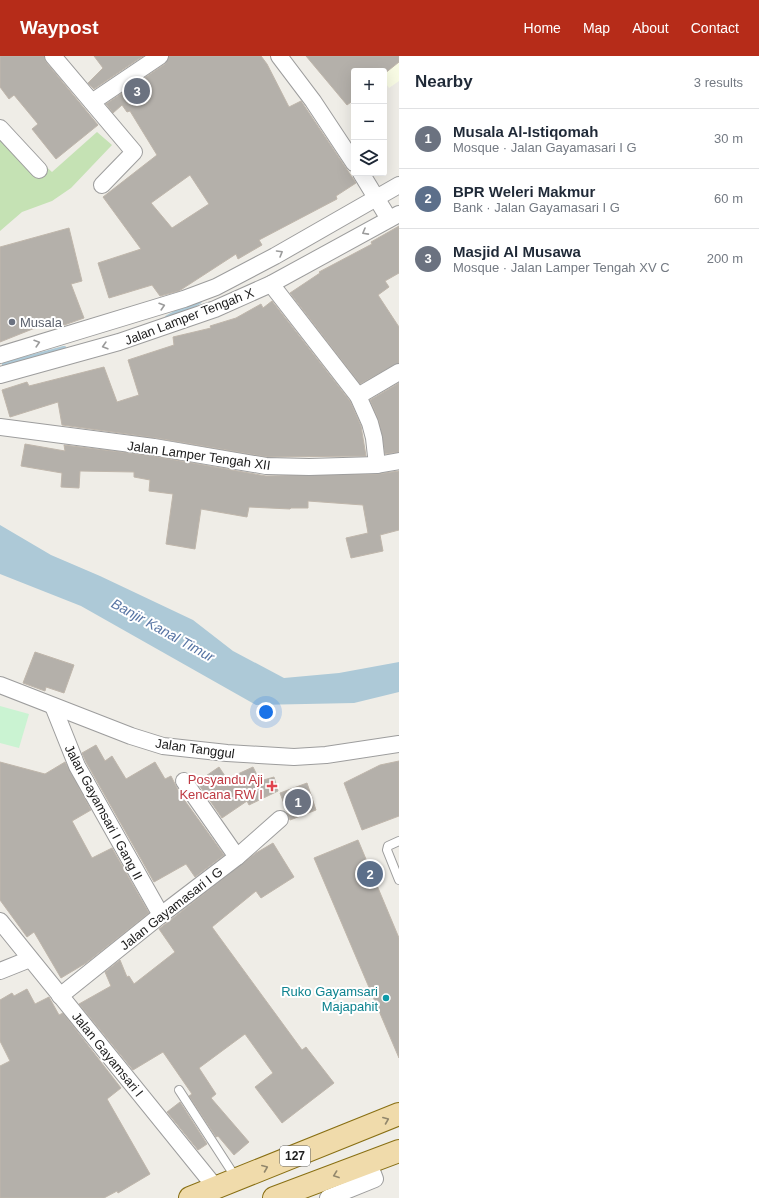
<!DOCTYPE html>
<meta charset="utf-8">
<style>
body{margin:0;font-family:Helvetica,sans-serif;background:#f6f6f7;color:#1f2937}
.controls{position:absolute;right:12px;top:12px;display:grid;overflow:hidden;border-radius:4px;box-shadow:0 4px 16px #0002}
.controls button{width:36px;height:36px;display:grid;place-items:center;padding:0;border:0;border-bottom:1px solid #e0e1e3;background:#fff;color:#1f2937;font:20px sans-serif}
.you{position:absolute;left:266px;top:656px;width:14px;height:14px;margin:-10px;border:3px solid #fff;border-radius:50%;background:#1a73e8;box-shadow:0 0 0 6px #1a73e833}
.badge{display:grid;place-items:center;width:26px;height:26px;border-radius:50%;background:#b62c19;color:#fff;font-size:13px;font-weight:700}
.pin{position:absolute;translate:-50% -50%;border:2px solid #fff;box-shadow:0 1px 4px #0006}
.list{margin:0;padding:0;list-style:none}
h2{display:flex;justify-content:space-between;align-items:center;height:52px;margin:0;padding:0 16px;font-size:17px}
h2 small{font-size:13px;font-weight:400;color:#747a83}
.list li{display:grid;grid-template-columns:26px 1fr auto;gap:12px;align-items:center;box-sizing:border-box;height:60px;padding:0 16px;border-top:1px solid #e0e1e3}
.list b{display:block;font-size:15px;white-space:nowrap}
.list p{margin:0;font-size:13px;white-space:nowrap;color:#747a83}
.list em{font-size:13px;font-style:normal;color:#747a83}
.icon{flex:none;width:22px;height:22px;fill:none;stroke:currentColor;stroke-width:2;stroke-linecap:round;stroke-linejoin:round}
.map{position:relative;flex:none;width:399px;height:1142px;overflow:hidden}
header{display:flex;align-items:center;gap:24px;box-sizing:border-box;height:56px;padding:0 20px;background:#b62c19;color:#fff}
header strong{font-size:19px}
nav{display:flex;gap:22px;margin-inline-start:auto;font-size:14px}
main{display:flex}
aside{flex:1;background:#fff}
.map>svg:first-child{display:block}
.education{fill:#f8fbe4}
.grass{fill:#c5e2b4}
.park{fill:#caf3d2}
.water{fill:#adc9d7}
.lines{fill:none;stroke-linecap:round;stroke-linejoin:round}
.stream{stroke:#adc9d7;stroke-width:6}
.building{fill:#b4b0aa;stroke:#bfb6ab;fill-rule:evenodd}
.lane-casing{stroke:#9d9d9d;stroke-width:10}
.street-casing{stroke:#9d9d9d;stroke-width:18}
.primary-casing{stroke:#886f13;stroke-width:24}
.lane{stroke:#fff;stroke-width:8}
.street{stroke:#fff;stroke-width:16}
.primary{stroke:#f0dbab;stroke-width:22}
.oneway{stroke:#9b9b9b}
.oneway2{stroke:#92876c}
.worship-dot{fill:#6b7280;stroke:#fff;stroke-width:1.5}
.health-dot{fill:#e0444e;stroke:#fff;stroke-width:1.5}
.culture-dot{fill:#0f9aa8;stroke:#fff;stroke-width:1.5}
.labels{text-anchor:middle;stroke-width:4;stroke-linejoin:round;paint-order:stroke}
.shield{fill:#fff;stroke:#636363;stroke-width:1}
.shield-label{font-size:12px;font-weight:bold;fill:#202020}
.street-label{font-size:13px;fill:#202020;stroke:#fff}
.worship-label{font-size:13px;fill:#5b616d;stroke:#fff;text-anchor:start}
.health-label{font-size:13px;fill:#be3a42;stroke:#fff;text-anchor:end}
.culture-label{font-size:13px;fill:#0d838f;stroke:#fff;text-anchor:end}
.water-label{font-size:14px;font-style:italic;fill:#5875a4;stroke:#fff}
</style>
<header>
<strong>Waypost</strong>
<nav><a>Home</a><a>Map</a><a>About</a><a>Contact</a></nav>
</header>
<main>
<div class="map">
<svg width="399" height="1142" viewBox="0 0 399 1142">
<rect width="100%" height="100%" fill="#efede7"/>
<!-- education -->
<path class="education" d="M 399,0 L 399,25 L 389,32 L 384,25 L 384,15 Z"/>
<!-- grass -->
<path class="grass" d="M 0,69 L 52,116 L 97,76 L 112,89 L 71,132 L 52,145 L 22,156 L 0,175 Z"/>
<!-- park -->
<path class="park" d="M 0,650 L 29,658 L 19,692 L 0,687 Z"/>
<!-- water -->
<path class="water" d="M 0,469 L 51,499 L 100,520 L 193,564 L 233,595 L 284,622 L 339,617 L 399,606 L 399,636 L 354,647 L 256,649 L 81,550 L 0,518 Z"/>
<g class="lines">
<!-- stream -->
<g class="stream">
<path d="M 168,262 L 199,245"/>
<path d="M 5,309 L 64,293"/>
</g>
</g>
<!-- building -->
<g class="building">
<path d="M 0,0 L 44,0 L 46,6 L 98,69 L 56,103 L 32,73 L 38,68 L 14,39 L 9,43 L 0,31 Z"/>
<path d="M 94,0 L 143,0 L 94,33 L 88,27 L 103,12 Z"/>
<path d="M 169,0 L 261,0 L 267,8 L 289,51 L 301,45 L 356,127 L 336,140 L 337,143 L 259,184 L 262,189 L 238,203 L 236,198 L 179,235 L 160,240 L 152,229 L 109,242 L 98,207 L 141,193 L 103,141 L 157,99 L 130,55 L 127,56 L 122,49 L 113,57 L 106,48 L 165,8 ZM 190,119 L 209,148 L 172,172 L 151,147 Z"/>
<path d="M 306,0 L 399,0 L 399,6 L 384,18 L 384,15 L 354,15 L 354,44 L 347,49 Z"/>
<path d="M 399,170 L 399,217 L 385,225 L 389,231 L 378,239 L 399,271 L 399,307 L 360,328 L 290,237 L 320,217 L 319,216 L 372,188 L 371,186 Z"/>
<path d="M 69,172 L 82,225 L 71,228 L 84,262 L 53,273 L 50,266 L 0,286 L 0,191 Z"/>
<path d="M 272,245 L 350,345 L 361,370 L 366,400 L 267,401 L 156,382 L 62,369 L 58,346 L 10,361 L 2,334 L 27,326 L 29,330 L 104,311 L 117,346 L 139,339 L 128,304 L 174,289 L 173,281 L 211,272 L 210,270 L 236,262 L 261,248 L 263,252 Z"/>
<path d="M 399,327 L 399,396 L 385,398 L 379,365 L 370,344 Z"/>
<path d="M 25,388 L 65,395 L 64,389 L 153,400 L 266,420 L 377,418 L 399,415 L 399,474 L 380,479 L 383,495 L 351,502 L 346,482 L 368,477 L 363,449 L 308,445 L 308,452 L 291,452 L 290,453 L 249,451 L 247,461 L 201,453 L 195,493 L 166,488 L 173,438 L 149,435 L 150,424 L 134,421 L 134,416 L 80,415 L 79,432 L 61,431 L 62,417 L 21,410 Z"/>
<path d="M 35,596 L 74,609 L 64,637 L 46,631 L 45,635 L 23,627 Z"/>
<path d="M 96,689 L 105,705 L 112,700 L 126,723 L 155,706 L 165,723 L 171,720 L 180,738 L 224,799 L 195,821 L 186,808 L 154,826 L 86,706 L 82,697 Z"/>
<path d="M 399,705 L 399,760 L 362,774 L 344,727 L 380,709 Z"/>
<path d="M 0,706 L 45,718 L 65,706 L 91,754 L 72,765 L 92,802 L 112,792 L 149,857 L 86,907 L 61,922 L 34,876 L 27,881 L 0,844 Z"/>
<path d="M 219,711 L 227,723 L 253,711 L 260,725 L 274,721 L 278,735 L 249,749 L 247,745 L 222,762 L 197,726 Z"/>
<path d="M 307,727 L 316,754 L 290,764 L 280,737 Z"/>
<path d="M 358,784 L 399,882 L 399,1002 L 314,802 Z"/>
<path d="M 273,787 L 294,821 L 261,842 L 256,835 L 212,871 L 302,994 L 306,991 L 334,1027 L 282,1067 L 255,1031 L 273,1017 L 245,978 L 199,1012 L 216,1038 L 211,1042 L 249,1086 L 234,1099 L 218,1080 L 216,1081 L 189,1040 L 192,1038 L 163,996 L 133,1014 L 79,948 L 111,930 L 105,916 L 120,904 L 127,921 L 129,920 L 134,928 L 175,896 L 159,873 L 256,797 Z"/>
<path d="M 27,933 L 35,948 L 49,941 L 59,959 L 63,957 L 121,1032 L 107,1043 L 150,1118 L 118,1137 L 117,1135 L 104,1142 L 0,1142 L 0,1010 L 10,1005 L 0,985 L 0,944 L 12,937 L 14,940 Z"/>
<path d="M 180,1046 L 207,1088 L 198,1094 L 167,1056 Z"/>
</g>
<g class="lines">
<!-- lane casing -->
<g class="lane-casing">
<g id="lane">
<path d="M 399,785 L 388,790 L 387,794 L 399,824"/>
<path d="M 179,1034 L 236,1122"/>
</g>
</g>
<!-- street casing -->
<g class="street-casing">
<g id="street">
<path d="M 53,0 L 134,96 L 102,129"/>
<path d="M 279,0 L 313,45 L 354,107"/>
<path d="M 92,46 L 160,0"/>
<path d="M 0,72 L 39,114"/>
<path d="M 361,117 L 389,163"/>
<path d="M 271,228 L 358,340 L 370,367 L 374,382 L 377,409"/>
<path d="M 0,299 L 184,243 L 216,231 L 275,200 L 399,129"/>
<path d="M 0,319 L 119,286 L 215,253 L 271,228 L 399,158"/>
<path d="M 358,340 L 399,316"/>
<path d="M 0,371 L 154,391 L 266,410 L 309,411 L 377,409 L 399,405"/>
<path d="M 0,629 L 131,680 L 163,690 L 227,697 L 294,701 L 326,699 L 399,688"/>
<path d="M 53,650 L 77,710 L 161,859"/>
<path d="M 184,725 L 237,801"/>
<path d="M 0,865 L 216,1132"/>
<path d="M 0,915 L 30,903"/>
<path d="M 60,940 L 161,859 L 237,801 L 280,763"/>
<path d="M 328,1142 L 375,1123 L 369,1107"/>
</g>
</g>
<!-- primary casing -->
<g class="primary-casing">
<g id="primary">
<path d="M 190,1142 L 399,1058"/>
<path d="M 274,1142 L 399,1095"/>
</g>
</g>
<!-- lane -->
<use href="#lane" class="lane"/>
<!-- street -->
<use href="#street" class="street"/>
<!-- primary -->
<use href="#primary" class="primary"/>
</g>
<!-- one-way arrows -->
<defs><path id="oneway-chevron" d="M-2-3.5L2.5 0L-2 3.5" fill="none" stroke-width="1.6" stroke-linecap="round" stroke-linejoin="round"/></defs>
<g class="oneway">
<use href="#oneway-chevron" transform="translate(365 176) rotate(151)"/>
<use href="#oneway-chevron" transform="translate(280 197) rotate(-30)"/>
<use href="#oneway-chevron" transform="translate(162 250) rotate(-17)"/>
<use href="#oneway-chevron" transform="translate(37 287) rotate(-17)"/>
<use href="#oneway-chevron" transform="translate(105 290) rotate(164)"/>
</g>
<g class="oneway2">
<use href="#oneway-chevron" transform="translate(386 1064) rotate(-22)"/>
<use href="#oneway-chevron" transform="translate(265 1112) rotate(-22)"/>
<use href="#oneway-chevron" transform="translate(336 1119) rotate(160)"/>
</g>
<!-- markers -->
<circle class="worship-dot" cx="12" cy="266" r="4"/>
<path class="health-dot" d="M270 724h4v4h4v4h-4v4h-4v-4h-4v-4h4z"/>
<circle class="culture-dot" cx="386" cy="942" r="4"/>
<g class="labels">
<!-- shield labels -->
<rect class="shield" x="280" y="1090" width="30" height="20" rx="3"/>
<g class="shield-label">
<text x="295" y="1104">127</text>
</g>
<!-- street labels -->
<g class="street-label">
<text transform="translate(189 260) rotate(-21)" y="5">Jalan Lamper Tengah X</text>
<text transform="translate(199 399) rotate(8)" y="5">Jalan Lamper Tengah XII</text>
<text transform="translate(195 692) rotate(8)" y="5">Jalan Tanggul</text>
<text transform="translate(104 756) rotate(62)" y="5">Jalan Gayamsari I Gang II</text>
<text transform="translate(171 852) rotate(-38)" y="5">Jalan Gayamasari I G</text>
<text transform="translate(108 998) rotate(51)" y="5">Jalan Gayamsari I</text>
</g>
<!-- worship labels -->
<g class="worship-label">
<text x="20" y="271">Musala</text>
</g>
<!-- health labels -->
<g class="health-label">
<text x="263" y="728">Posyandu Aji<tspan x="263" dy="15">Kencana RW I</tspan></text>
</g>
<!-- culture labels -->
<g class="culture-label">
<text x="378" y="940">Ruko Gayamsari<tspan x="378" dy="15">Majapahit</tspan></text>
</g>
<!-- water labels -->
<g class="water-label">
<text transform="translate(163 574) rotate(29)" y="5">Banjir Kanal Timur</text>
</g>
</g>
</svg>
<div class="controls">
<button>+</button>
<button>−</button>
<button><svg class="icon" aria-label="layers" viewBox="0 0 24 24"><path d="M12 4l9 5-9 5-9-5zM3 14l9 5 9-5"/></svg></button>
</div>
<div class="you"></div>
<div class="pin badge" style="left:298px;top:746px;background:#6b7280">1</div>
<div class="pin badge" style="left:370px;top:818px;background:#5c6f8a">2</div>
<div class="pin badge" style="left:137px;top:35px;background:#6b7280">3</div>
</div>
<aside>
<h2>Nearby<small>3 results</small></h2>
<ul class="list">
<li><span class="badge" style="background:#6b7280">1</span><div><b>Musala Al-Istiqomah</b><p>Mosque · Jalan Gayamasari I G</p></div><em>30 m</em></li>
<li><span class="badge" style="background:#5c6f8a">2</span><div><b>BPR Weleri Makmur</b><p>Bank · Jalan Gayamasari I G</p></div><em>60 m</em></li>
<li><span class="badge" style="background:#6b7280">3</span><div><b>Masjid Al Musawa</b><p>Mosque · Jalan Lamper Tengah XV C</p></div><em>200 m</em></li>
</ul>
</aside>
</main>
